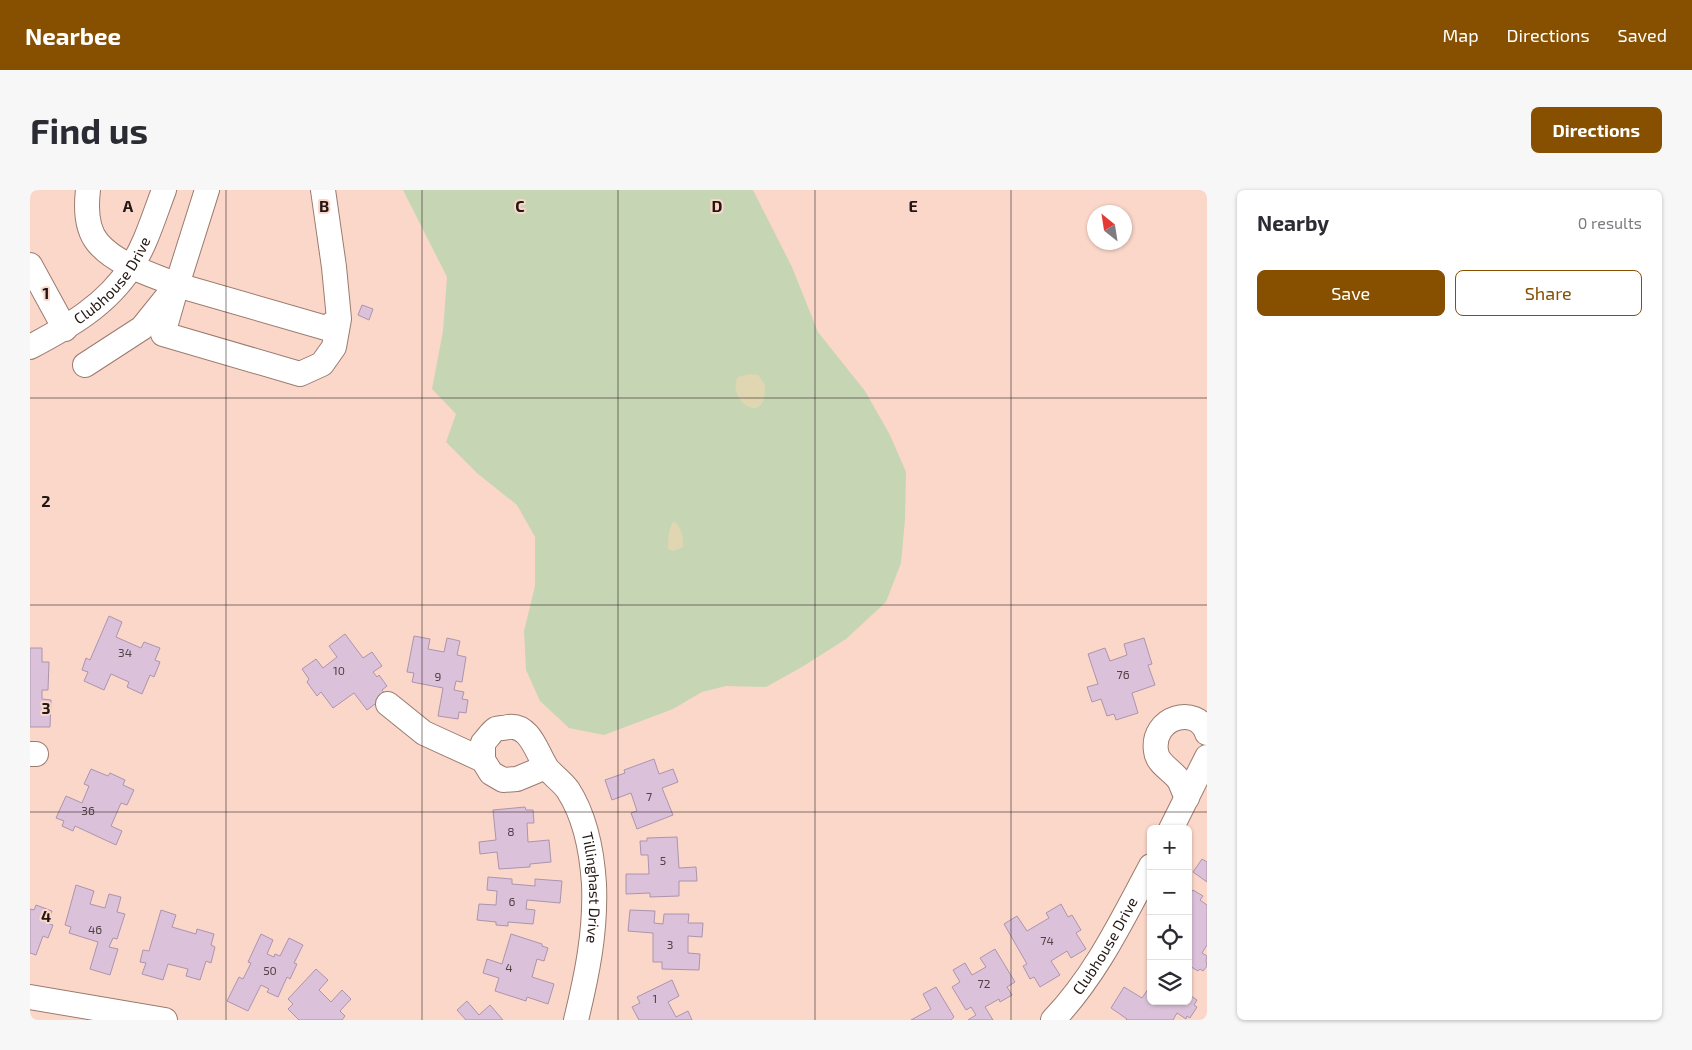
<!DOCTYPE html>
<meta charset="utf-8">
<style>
body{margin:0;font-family:"Exo 2",sans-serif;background:#f7f7f7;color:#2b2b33}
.controls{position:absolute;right:15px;bottom:15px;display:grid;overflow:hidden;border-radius:8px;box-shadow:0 1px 4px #0004}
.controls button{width:45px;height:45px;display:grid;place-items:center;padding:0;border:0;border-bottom:1px solid #e1e1e2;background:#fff;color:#2b2b33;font:25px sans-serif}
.compass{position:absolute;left:1057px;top:15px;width:45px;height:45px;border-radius:50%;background:#fff;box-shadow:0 1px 4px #0004;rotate:330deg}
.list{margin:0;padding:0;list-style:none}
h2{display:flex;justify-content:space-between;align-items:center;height:65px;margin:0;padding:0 20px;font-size:21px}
h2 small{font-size:16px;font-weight:400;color:#7c7c81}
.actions{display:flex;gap:10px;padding:15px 20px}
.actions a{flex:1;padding:11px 0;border:1px solid #865000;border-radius:8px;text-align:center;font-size:18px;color:#865000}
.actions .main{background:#865000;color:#fff}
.icon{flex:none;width:28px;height:28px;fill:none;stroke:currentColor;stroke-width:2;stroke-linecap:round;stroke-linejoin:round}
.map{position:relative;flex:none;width:1177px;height:830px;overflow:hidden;border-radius:8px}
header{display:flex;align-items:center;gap:30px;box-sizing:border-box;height:70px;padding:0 25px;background:#865000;color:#fff}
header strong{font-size:24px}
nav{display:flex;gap:28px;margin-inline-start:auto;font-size:18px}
.intro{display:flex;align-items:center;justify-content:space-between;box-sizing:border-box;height:120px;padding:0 30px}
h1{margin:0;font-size:35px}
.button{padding:12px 22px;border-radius:8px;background:#865000;color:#fff;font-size:18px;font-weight:700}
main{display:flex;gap:30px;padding:0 30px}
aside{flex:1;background:#fff;border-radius:8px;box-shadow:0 1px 4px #0004}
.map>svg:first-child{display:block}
.green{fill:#c6d6b4}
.sand{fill:#e0d6b2}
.building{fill:#dbc2da;stroke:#ac94ac}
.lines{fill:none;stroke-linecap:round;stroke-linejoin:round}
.minor-casing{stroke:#9b7b6f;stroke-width:26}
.minor{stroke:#fff;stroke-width:24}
.grid{fill:none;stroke:#231612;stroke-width:1;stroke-opacity:0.55}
.labels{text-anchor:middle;stroke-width:4;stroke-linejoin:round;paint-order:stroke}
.number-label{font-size:12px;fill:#514144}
.street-label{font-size:15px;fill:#231612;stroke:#fbd7ca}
.grid-label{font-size:16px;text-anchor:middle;font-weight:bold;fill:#231612;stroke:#fbd7ca;stroke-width:4;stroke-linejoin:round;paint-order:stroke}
</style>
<header>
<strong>Nearbee</strong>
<nav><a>Map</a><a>Directions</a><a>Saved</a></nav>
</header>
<div class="intro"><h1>Find us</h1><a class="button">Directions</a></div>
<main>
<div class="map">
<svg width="1177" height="830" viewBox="0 0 1177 830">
<rect width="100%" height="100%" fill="#fbd7ca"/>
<!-- green -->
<path class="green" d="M 373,0 L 723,0 L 762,77 L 788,142 L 835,201 L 860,245 L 876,282 L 875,330 L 871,373 L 856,412 L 816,449 L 772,477 L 736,497 L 696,496 L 672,502 L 643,519 L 574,545 L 539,538 L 510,511 L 496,480 L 494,441 L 505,396 L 505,347 L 487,315 L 448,284 L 416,252 L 426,224 L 402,199 L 413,141 L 417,87 Z"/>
<!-- sand -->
<g class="sand">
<path d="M 720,184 L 728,185 L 735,195 C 737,240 695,209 708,187 Z"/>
<path d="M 644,331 C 651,337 654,348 653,357 L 643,361 L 638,359 C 638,350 638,338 644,331 Z"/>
</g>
<!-- building -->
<g class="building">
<path d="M 332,115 L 343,119 L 339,130 L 328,125 Z"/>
<path d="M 79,426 L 92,432 L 86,447 L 111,458 L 114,452 L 130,458 L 125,470 L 130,472 L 124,487 L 120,485 L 112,504 L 97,497 L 99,492 L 81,484 L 74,500 L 54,491 L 58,482 L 52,480 L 56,468 L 60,470 Z"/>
<path d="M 315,444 L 333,468 L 342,462 L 352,476 L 343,482 L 347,487 L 349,485 L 357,496 L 352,500 L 356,506 L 337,520 L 324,503 L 303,518 L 291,502 L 287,506 L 277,492 L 279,489 L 272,479 L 286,469 L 293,478 L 307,467 L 299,456 Z"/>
<path d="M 384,446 L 400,449 L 398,459 L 414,462 L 417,448 L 430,451 L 427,465 L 436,467 L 432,492 L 426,491 L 424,500 L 434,502 L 432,509 L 438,510 L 436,523 L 429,522 L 428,529 L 408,526 L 413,498 L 382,492 L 384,483 L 377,482 Z"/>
<path d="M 1114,448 L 1122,474 L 1118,475 L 1125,495 L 1102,503 L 1108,523 L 1086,530 L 1084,524 L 1077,526 L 1071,509 L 1062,512 L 1057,497 L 1068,494 L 1058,464 L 1075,458 L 1080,471 L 1097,465 L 1094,454 Z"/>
<path d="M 0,458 L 12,458 L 12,472 L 19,472 L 18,500 L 12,500 L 12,509 L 21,510 L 20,537 L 0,537 Z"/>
<path d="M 624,569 L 629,584 L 643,579 L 648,592 L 632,598 L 643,625 L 607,639 L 601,623 L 607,621 L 601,603 L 582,610 L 575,590 L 595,583 L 594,580 Z"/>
<path d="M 61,579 L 78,586 L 80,583 L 95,590 L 93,595 L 104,600 L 97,615 L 91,613 L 81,636 L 92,641 L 86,655 L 45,636 L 43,641 L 32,636 L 34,631 L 26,628 L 36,606 L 52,613 L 59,596 L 54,594 Z"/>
<path d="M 495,617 L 496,620 L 503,620 L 504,633 L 497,633 L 498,652 L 519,650 L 521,672 L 500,674 L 500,677 L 469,679 L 467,662 L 450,664 L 449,652 L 466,650 L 463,620 Z"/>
<path d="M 647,647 L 649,678 L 666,677 L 667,691 L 649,691 L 649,706 L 620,707 L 620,703 L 596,704 L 596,684 L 619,684 L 618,665 L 611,665 L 610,651 L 617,651 L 617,648 Z"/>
<path d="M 1172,669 L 1177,672 L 1177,692 L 1163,682 Z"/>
<path d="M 458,687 L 482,689 L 482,694 L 505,696 L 505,689 L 532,691 L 530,713 L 497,710 L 496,719 L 505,720 L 503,734 L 478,732 L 478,736 L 466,735 L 466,732 L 447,730 L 449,714 L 466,715 L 467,701 L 457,700 Z"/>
<path d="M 46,695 L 64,701 L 60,714 L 75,718 L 79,704 L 91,707 L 87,722 L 95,724 L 87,749 L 83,748 L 79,757 L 88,759 L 80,785 L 60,779 L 68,752 L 39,743 L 41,737 L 35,735 Z"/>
<path d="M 1163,700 L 1173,706 L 1170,710 L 1177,715 L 1177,755 L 1172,763 L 1177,766 L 1176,770 L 1177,776 L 1173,781 L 1170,779 L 1168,781 L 1158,775 L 1158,706 Z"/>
<path d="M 1031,714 L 1038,727 L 1042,725 L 1051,740 L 1046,743 L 1056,759 L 1041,768 L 1037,761 L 1021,771 L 1030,785 L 1010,797 L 1004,787 L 1000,789 L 993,776 L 997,774 L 974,734 L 987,726 L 997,741 L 1019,728 L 1016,723 Z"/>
<path d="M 6,715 L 22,721 L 17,733 L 23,735 L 18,748 L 13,746 L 6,765 L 0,763 L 0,719 L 4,720 Z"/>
<path d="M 131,720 L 146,725 L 142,737 L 166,744 L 167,739 L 184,744 L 181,755 L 185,757 L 181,773 L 176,771 L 170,790 L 156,786 L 158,779 L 138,774 L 133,790 L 112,784 L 116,773 L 110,772 L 113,760 L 119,761 Z"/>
<path d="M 600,720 L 625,721 L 624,733 L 633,734 L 634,724 L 659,724 L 658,733 L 673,733 L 672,747 L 658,746 L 658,763 L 670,764 L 669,780 L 632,779 L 632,772 L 623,772 L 623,743 L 598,741 Z"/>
<path d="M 231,744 L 243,750 L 237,764 L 244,767 L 245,764 L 250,766 L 259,748 L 273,755 L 264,773 L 267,774 L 260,789 L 257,787 L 248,807 L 237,802 L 239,799 L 231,795 L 218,821 L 197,811 L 209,787 L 213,789 L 221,773 L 218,772 Z"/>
<path d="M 481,744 L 512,754 L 512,756 L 518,758 L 514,771 L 507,769 L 502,787 L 524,794 L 518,814 L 497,807 L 496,811 L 465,801 L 469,788 L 453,783 L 457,769 L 472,774 Z"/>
<path d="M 965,759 L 985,792 L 977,797 L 982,805 L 970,812 L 969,809 L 955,817 L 963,830 L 938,830 L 946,825 L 941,817 L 936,820 L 922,797 L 930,792 L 923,780 L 935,773 L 942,785 L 956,777 L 950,768 Z"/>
<path d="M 286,779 L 298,790 L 289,800 L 301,812 L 312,800 L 321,809 L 310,821 L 315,826 L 312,830 L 269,830 L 258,819 L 263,814 L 258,809 Z"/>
<path d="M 642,790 L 649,806 L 638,812 L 646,827 L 658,821 L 662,830 L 609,830 L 602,817 L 610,813 L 607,807 Z"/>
<path d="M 1121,795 L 1121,811 L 1158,811 L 1158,804 L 1167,810 L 1164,815 L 1167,817 L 1160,828 L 1157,826 L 1156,829 L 1147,823 L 1143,830 L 1096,830 L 1097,829 L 1081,818 L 1094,797 L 1112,808 Z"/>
<path d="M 906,797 L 924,827 L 921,830 L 881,830 L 901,819 L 893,804 Z"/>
<path d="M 437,811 L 449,825 L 460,815 L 473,830 L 436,830 L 427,820 Z"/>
</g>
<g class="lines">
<!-- minor casing -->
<g class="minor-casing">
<g id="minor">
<path d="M 58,0 C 56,17 56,39 68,53 C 87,75 121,84 147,95 L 177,0"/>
<path d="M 293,0 L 304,77 L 309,129 L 304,157 L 292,174 L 270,184 L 133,144 L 147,95 L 296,138 L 309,129"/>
<path d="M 0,75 L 35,139"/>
<path id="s1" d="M 0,157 C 38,137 77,115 101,77 C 116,54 124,26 134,0"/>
<path d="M 55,175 L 112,138 L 141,102"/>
<path d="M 358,514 L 394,543 L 453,570"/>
<path d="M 0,564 L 6,564"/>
<path id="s2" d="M 516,577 L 487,589 L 473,590 L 461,583 L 453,570 L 453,553 C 457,549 462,541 466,539 C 469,538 475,538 478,537 C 499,534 506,560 515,575 C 519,583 532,591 538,600 C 556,628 562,662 564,694 C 566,741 557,785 546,830"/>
<path d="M 1157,608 C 1154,602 1152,596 1149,590 C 1142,580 1127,574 1126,561 C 1121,527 1167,514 1177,543"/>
<path d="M 1141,639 L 1177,567"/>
<path d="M 0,807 L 135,830"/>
<path id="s3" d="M 1023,830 C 1066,785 1092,730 1121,676"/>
</g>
</g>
<!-- minor -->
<use href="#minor" class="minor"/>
</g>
<!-- grid -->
<path class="grid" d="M 196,0 L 196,830M 392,0 L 392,830M 588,0 L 588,830M 785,0 L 785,830M 981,0 L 981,830M 0,208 L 1177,208M 0,415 L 1177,415M 0,622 L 1177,622"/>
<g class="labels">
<!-- number labels -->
<g class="number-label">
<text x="95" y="467">34</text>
<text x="309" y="485">10</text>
<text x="1093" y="489">76</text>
<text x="408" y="491">9</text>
<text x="619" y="611">7</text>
<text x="58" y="625">36</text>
<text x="481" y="646">8</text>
<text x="633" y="675">5</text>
<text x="482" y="716">6</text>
<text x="65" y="744">46</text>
<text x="1017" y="755">74</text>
<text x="640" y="759">3</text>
<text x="479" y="782">4</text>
<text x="240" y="785">50</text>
<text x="954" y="798">72</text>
<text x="625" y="813">1</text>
</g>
<!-- street labels -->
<g class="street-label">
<text dy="5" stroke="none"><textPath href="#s1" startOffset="108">Clubhouse Drive</textPath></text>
<text dy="5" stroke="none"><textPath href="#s2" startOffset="316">Tillinghast Drive</textPath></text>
<text dy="5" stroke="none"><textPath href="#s3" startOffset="91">Clubhouse Drive</textPath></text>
</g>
</g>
<g class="grid-label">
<text x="98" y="22">A</text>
<text x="294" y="22">B</text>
<text x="490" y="22">C</text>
<text x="687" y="22">D</text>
<text x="883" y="22">E</text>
<text x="16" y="109">1</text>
<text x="16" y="317">2</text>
<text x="16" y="524">3</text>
<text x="16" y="732">4</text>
</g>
</svg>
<div class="controls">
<button>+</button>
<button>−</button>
<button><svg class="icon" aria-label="locate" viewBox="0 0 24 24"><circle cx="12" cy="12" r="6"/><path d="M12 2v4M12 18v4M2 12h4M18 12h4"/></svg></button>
<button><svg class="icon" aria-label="layers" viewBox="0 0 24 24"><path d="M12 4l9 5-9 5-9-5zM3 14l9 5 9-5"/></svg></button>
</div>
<svg class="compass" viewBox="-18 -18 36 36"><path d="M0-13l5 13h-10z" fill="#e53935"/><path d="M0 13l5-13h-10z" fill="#7c7c81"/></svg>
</div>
<aside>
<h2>Nearby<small>0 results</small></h2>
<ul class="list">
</ul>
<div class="actions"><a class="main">Save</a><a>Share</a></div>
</aside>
</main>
